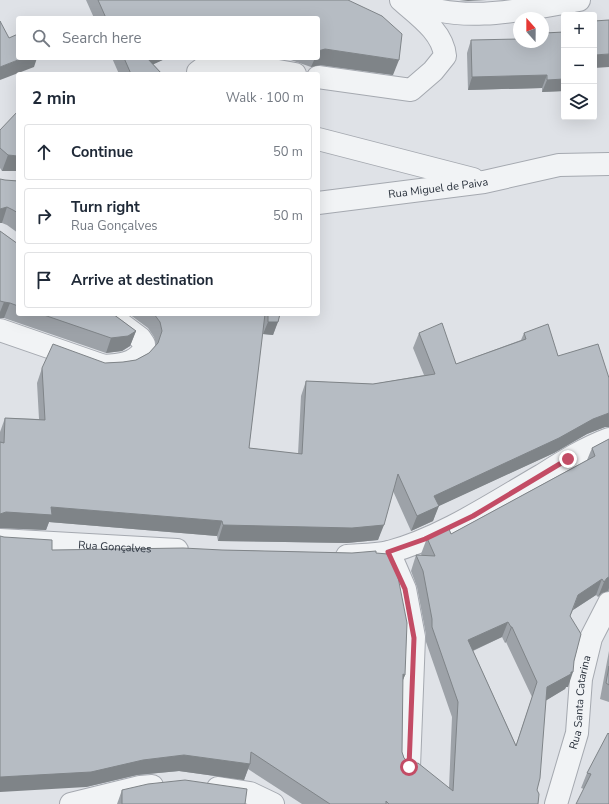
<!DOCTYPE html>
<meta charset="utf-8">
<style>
body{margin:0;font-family:"Nunito Sans",sans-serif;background:#f2f2f3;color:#1f2937}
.controls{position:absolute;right:12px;top:12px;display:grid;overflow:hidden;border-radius:4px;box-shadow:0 4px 16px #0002}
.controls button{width:36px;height:36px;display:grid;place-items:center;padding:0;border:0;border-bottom:1px solid #e0e1e3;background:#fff;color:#1f2937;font:20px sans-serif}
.compass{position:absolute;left:513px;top:12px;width:36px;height:36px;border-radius:50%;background:#fff;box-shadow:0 4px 16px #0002;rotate:339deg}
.stop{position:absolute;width:12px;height:12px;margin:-9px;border:3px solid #c34c65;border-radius:50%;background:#fff}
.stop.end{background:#c34c65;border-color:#fff;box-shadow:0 1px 4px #0008}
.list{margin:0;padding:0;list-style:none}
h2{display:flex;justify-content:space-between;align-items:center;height:52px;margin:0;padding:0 16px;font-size:17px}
h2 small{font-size:13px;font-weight:400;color:#747a83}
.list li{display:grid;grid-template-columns:26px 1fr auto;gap:12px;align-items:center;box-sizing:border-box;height:56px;margin:0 8px 8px;padding:0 8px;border:1px solid #e0e1e3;border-radius:4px}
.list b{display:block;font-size:15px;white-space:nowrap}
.list p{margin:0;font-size:13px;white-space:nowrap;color:#747a83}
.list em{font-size:13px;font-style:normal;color:#747a83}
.icon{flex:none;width:22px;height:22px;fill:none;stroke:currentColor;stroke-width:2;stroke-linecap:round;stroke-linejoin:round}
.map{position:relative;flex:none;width:609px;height:804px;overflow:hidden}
.search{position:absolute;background:#fff;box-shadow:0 4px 16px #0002;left:16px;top:16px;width:304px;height:44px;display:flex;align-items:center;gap:10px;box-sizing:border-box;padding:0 14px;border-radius:4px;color:#747a83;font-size:15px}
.panel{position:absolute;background:#fff;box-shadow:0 4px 16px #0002;left:16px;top:72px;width:304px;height:244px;border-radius:4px}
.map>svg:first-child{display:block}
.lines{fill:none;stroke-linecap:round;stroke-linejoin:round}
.minor-casing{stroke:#a5a9b0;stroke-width:24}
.minor{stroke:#f1f3f5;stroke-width:22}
.wall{fill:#9da2a8;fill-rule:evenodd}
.shaded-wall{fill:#7f8488}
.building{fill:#b6bcc3;stroke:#7f8488;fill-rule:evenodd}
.route{stroke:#c34c65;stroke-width:5}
.labels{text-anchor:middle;stroke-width:3;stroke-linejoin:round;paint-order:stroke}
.street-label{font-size:11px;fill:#29313c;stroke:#eef1f5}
</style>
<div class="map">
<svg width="609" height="804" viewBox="0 0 609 804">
<rect width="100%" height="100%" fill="#dfe2e7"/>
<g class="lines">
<!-- minor casing -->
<g class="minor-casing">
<g id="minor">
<path d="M 409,0 C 457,26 528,9 579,0"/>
<path d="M 198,74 L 198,72 L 210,63 L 222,61 L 295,74"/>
<path d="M 318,77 L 411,90 L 433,71 L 445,56 C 443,32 418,15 401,0"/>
<path d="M 318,139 L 473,179"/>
<path id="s1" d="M 318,203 L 484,182 L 559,165 L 609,164"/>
<path d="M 0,330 L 104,366 C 119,365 134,364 143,351 L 144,344 L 140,338 L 108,314"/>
<path id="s2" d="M 0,540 L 177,550"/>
<path d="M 389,552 L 405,589 L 414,637 L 409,767"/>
<path d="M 347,556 C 360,555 376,555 389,552 C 442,538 495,502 542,475 C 564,461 585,448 609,439"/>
<path d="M 218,788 L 250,793 L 273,804"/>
<path d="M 71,804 L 140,787 L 152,786"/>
<path id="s3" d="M 556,804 L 577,733 L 581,679 L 591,638 L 609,603"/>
</g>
</g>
<!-- minor -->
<use href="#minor" class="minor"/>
</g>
<!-- wall -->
<g class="wall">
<path d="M 86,0 L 348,0 L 393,75 L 320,65 L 311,67 L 285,58 L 318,58 L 318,18 L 94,18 Z"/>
<path d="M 544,33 L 564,91 L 542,92 L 542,88 L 468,90 L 467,53 L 471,40 L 543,42 L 543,36 Z"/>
<path d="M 112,58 L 167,58 L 153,64 L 162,74 L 119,74 Z"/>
<path d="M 0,130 L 18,171 L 2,171 L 0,168 Z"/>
<path d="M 5,180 L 18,181 L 18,233 L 7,225 L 2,223 Z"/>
<path d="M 0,231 L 18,244 L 18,314 L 113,314 L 136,331 L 130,346 L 122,351 L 106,353 L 4,318 L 0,318 Z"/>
<path d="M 129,314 L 280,314 L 273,335 L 263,334 L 263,327 L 249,448 L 298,454 L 301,396 L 306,381 L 373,384 L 424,375 L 413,348 L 419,333 L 456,364 L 521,340 L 524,333 L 558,356 L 609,378 L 609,427 L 605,427 L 587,434 L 554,453 L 438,506 L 433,521 L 411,531 L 393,491 L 378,540 L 347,543 L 218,541 L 217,536 L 49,522 L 46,530 L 0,528 L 0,432 L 5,418 L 39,419 L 37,383 L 42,368 L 105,363 L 123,362 L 136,360 L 149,353 L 156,345 L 154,337 L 148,328 Z"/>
<path d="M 609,439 L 609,591 L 602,593 L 598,597 L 596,595 L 573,610 L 570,616 L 568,687 L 566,687 L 565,689 L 546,700 L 537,790 L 538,804 L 302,804 L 248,769 L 244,780 L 179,771 L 137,775 L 86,787 L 4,537 L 52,550 L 222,550 L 352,553 L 376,553 L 405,675 L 402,682 L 402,752 L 404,758 L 408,762 L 449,788 L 452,717 L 426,642 L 426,635 L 417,587 L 411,571 L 416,555 L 422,556 L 421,554 L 427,538 L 451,534 L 587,460 L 592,448 ZM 502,637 L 505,643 L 506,642 L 532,697 L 516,745 L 473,651 Z"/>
<path d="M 609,651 L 609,702 L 600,699 Z"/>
<path d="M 609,734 L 609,804 L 584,789 L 581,788 L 587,773 Z"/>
<path d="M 122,790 L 245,804 L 117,804 Z"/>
</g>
<!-- shaded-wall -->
<g class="shaded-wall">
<path d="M 459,0 L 487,0 L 468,1 Z"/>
<path d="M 325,49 L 399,60 L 393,75 L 320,65 L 311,67 L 315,58 L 318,58 L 318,51 Z"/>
<path d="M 609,54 L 609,67 L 594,68 L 594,55 Z"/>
<path d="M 23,58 L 37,58 L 34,67 L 0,80 L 0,67 Z"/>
<path d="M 144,58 L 167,58 L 139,71 Z"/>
<path d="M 547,75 L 542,88 L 468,90 L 472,77 Z"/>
<path d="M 564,79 L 564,91 L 542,92 L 547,80 Z"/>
<path d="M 8,155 L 18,156 L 18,171 L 2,171 Z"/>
<path d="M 7,207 L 2,223 L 0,223 L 0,209 Z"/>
<path d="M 4,302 L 10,303 L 4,318 L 0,318 L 0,312 Z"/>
<path d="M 268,322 L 278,322 L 273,335 L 263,334 Z"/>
<path d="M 136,331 L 130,346 L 122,351 L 106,353 L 111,338 Z"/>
<path d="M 609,413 L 609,427 L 605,427 L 587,434 L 554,453 L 437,507 L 439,506 L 433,521 L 411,531 L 417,516 L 434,496 L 593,419 Z"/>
<path d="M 51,507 L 222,521 L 217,536 L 49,522 L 46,530 L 0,528 L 0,514 L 6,512 Z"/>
<path d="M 223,525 L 384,525 L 378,540 L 347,543 L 218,541 Z"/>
<path d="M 609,577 L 609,588 L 608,591 L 602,593 L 598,597 L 604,582 L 607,578 Z"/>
<path d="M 602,579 L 596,595 L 573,610 L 578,595 Z"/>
<path d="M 508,622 L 502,637 L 463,655 L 468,640 Z"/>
<path d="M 511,627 L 512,627 L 506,642 L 505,643 Z"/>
<path d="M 571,672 L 573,672 L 568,687 L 566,687 L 565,689 L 542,703 L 547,687 Z"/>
<path d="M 403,674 L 405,675 L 399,690 Z"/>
<path d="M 184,755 L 250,764 L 244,780 L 179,771 L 137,775 L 86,787 L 0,792 L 0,777 L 143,760 Z"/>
</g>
<!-- building -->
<g class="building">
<path d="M 98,0 L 348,0 L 382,16 L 402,34 L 399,60 L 325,49 L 318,51 L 318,18 L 106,18 Z"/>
<path d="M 609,20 L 609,54 L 594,55 L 594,21 Z"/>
<path d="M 0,21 L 9,38 L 18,34 L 18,58 L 23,58 L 0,67 Z"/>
<path d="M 564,32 L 564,79 L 547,80 L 547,75 L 472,77 L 471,40 L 519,39 L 519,42 L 543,42 L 543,39 L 544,39 L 544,33 Z"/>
<path d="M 124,58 L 147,58 L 162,74 L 131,74 Z"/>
<path d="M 18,111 L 18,156 L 8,155 L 0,148 L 0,130 Z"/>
<path d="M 0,179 L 5,180 L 18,181 L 18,213 L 13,210 L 7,207 L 0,209 Z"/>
<path d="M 0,231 L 18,244 L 18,306 L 10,303 L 4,302 L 0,301 Z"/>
<path d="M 41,314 L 113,314 L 136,331 L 128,336 L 111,338 Z"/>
<path d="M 154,314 L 265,314 L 249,448 L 302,454 L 306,381 L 373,384 L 435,374 L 419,333 L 442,323 L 456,364 L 526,339 L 524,333 L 548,324 L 558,356 L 598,344 L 609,378 L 609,413 L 593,419 L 559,438 L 434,496 L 439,506 L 417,516 L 398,474 L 384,525 L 352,528 L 223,525 L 222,521 L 51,507 L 52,515 L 6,512 L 0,514 L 0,442 L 4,443 L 5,418 L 45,420 L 42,368 L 53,344 L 105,363 L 123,362 L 136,360 L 149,353 L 158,343 L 162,331 L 160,322 Z"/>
<path d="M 268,314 L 280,314 L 278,322 L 268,322 Z"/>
<path d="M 609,439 L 609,577 L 607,578 L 604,582 L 602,579 L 578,595 L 570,616 L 581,634 L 574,661 L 573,672 L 571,672 L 571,674 L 547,687 L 540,778 L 537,790 L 539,794 L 538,804 L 389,804 L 386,801 L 386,804 L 330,804 L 251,752 L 250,764 L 184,755 L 143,760 L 91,772 L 0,777 L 0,536 L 4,537 L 52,540 L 52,550 L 183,548 L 222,550 L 352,553 L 376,551 L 376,553 L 388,554 L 398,577 L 407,623 L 405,675 L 403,674 L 402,752 L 404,758 L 408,762 L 414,764 L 418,763 L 453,791 L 458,702 L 432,627 L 432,619 L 423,571 L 416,555 L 435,556 L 427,538 L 449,529 L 451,534 L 595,456 L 592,448 ZM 508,622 L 511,627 L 512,627 L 537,682 L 516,746 L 468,640 Z"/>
<path d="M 609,666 L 609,685 L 606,683 Z"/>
<path d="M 608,733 L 609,734 L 609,804 L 576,804 L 591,774 L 587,773 Z"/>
<path d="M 185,780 L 247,789 L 245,804 L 122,804 L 122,790 L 148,784 Z"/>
</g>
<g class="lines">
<!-- route -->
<path class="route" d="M 409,767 L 414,638 L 405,589 L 388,552 L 425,539 L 473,516 L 568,459"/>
</g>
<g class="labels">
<!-- street labels -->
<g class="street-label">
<text dy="4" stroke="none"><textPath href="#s1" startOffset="121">Rua Miguel de Paiva</textPath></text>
<text dy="4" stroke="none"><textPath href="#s2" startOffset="115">Rua Gonçalves</textPath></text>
<text dy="4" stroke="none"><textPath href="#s3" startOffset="105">Rua Santa Catarina</textPath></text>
</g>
</g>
</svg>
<div class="controls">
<button>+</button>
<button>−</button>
<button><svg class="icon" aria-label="layers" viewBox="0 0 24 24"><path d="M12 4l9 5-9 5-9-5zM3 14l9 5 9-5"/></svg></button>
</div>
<svg class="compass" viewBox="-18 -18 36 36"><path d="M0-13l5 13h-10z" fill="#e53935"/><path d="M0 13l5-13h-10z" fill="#747a83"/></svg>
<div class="stop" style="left:409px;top:767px"></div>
<div class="stop end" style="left:568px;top:459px"></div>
<div class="search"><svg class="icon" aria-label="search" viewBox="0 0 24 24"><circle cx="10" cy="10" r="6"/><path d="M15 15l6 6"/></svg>Search here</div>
<section class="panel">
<h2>2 min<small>Walk · 100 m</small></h2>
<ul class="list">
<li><svg class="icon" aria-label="ahead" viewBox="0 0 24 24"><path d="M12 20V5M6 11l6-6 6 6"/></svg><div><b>Continue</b></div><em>50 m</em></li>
<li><svg class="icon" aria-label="right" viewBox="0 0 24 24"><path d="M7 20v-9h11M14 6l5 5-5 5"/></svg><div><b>Turn right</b><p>Rua Gonçalves</p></div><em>50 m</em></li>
<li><svg class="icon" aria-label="arrive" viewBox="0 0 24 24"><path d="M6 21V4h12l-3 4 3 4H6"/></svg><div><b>Arrive at destination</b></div></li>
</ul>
</section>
</div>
